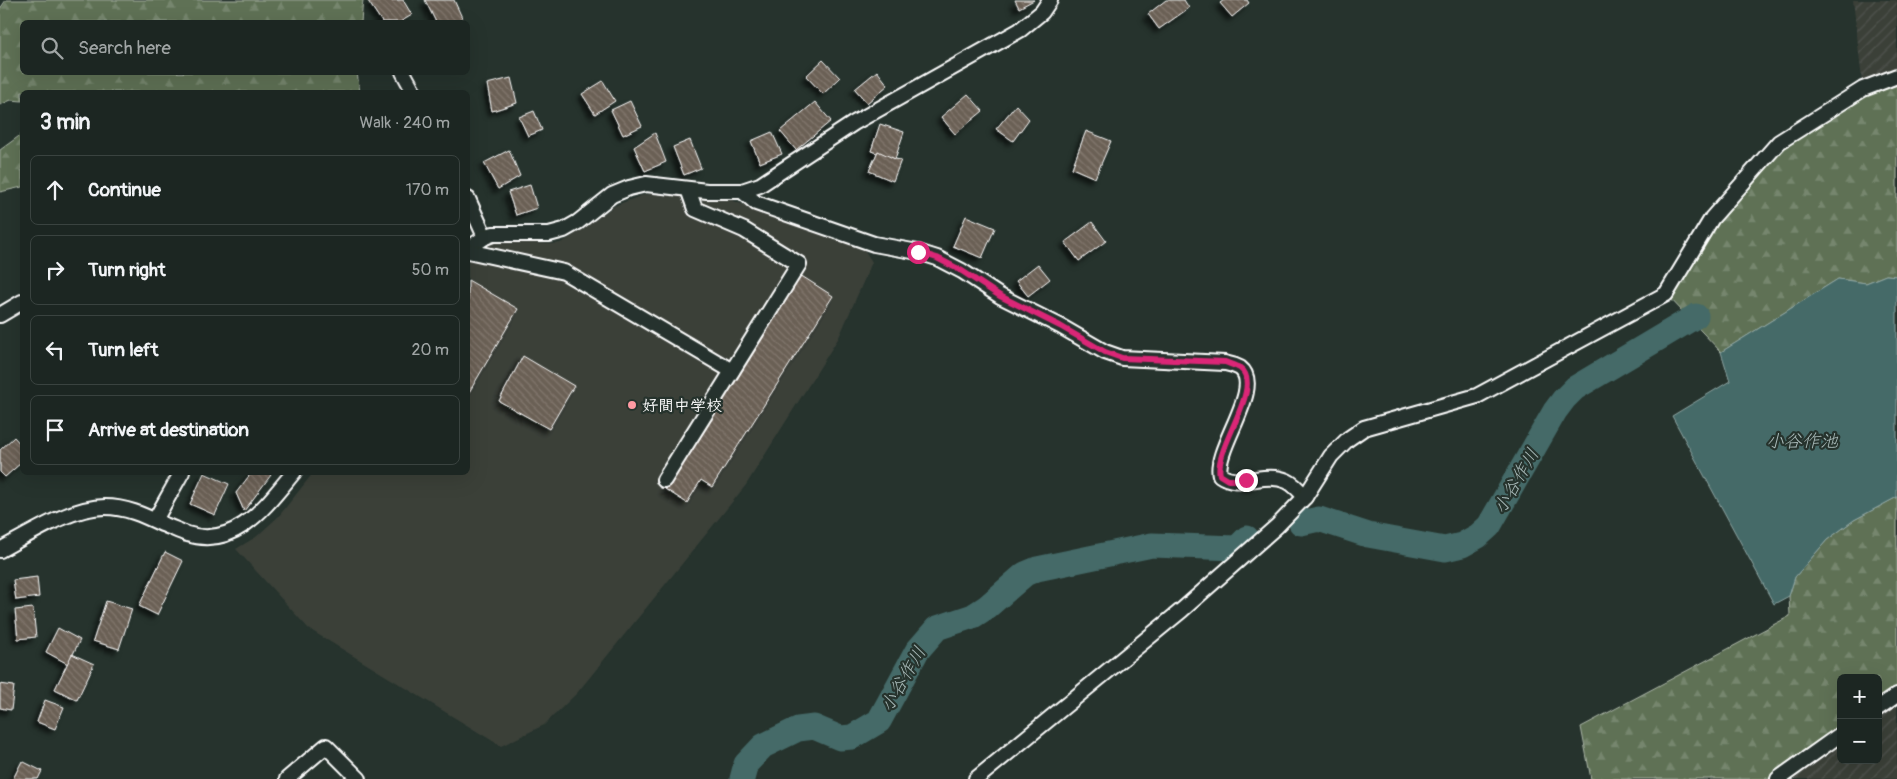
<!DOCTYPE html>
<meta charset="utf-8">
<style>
body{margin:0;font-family:Pangolin,"Klee One",sans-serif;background:#252e2a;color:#f1f3f6}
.controls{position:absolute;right:15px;bottom:15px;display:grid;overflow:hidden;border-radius:8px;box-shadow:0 5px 20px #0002}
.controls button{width:45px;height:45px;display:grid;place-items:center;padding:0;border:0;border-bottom:1px solid #3a4340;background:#1c2622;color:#f1f3f6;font:25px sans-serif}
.stop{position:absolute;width:15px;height:15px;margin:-11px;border:4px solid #db2777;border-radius:50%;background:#fff}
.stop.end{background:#db2777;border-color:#fff;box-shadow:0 1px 5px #0008}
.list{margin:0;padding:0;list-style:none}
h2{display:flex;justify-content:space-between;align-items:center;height:65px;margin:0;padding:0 20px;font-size:21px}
h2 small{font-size:16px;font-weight:400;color:#a0a5a5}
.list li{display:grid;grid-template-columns:32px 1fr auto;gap:15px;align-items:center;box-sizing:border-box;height:70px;margin:0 10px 10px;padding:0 10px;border:1px solid #3a4340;border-radius:8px}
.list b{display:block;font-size:19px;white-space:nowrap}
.list em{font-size:16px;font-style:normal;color:#a0a5a5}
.icon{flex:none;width:28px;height:28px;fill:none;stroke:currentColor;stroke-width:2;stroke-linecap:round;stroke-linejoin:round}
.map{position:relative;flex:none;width:1897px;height:779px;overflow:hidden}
.search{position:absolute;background:#1c2622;box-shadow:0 5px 20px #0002;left:20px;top:20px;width:450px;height:55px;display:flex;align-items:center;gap:12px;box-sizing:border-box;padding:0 18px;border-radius:8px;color:#a0a5a5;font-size:19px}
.panel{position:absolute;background:#1c2622;box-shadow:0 5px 20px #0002;left:20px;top:90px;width:450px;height:385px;border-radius:8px}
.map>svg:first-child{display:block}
.built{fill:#3b4039}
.industrial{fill:url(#industrial-furrows)}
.forest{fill:url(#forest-firs);stroke:#aeb8aa}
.water{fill:#446a68;stroke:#8fa6a4}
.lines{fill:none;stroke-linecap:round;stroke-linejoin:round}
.river{stroke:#446a68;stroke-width:25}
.building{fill:url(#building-back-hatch);stroke:#fff;filter:url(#shadow)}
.minor-casing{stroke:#fff;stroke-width:18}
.minor{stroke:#26332d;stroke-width:14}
.route{stroke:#db2777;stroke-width:6}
.poi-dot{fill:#ff9aa2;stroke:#26332d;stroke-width:2}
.labels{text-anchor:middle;stroke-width:4.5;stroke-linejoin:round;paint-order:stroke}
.poi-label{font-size:16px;font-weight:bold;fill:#fff;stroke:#26332d;text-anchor:start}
.water-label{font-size:18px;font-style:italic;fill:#abbcbb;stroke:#26332d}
</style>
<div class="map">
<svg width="1897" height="779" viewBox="0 0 1897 779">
<defs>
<pattern id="industrial-furrows" width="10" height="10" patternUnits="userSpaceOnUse" patternTransform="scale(1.25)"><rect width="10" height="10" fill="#3b4039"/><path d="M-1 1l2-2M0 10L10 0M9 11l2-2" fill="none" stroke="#4f534d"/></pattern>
<pattern id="forest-firs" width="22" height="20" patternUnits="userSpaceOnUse" patternTransform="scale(1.25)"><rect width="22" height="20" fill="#5e7154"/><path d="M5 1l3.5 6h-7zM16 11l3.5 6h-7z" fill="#76866e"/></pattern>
<pattern id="building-back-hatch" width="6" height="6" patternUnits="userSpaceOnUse" patternTransform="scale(1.25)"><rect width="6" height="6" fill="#6b6055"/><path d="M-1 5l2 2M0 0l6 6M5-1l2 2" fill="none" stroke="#81786e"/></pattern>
<filter id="shadow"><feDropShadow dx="-4.5" dy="4.5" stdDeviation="2.5" flood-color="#0009"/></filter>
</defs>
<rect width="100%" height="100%" fill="#26332d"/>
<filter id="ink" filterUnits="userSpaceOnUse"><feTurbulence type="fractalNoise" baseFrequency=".02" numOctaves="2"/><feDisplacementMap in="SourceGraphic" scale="10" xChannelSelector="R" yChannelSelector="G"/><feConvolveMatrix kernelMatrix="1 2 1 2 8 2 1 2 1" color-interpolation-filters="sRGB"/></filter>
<g filter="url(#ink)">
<!-- built -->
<path class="built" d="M 657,193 L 731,200 L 862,246 L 872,262 L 839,337 L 746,485 L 577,693 L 544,725 L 501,746 L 309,629 L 236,549 L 256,537 L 279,516 L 313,473 L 468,472 L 468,259 L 491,243 L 503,241 L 552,244 L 560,243 L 568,239 L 614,206 L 643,195 Z"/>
<!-- industrial -->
<g class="industrial">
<path d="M 1853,0 L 1897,0 L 1897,76 L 1863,89 Z"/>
<path d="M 1897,695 L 1897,779 L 1778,779 L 1841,734 L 1841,760 L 1878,760 L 1878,708 Z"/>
</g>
<!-- forest -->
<g class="forest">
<path d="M 6,0 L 363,0 L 361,22 L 22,22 L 22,72 L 357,73 L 360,92 L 22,92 L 22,101 L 11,100 L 0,105 L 0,9 Z"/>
<path d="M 1897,76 L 1897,276 L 1886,275 L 1866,283 L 1838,279 L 1721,352 L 1666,294 L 1712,218 L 1779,142 Z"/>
<path d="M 22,134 L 22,187 L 0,192 L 0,150 Z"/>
<path d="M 1897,497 L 1897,695 L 1878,708 L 1878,678 L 1841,678 L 1841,734 L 1778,779 L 1591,779 L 1581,727 L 1790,616 L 1789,596 L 1795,577 L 1827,540 L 1854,520 Z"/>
</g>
<!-- water -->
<path class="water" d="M 1886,275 L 1897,276 L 1897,497 L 1854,520 L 1827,540 L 1795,577 L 1789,596 L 1774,604 L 1672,416 L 1730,381 L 1721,352 L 1838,279 L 1866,283 Z"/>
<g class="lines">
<!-- river -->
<g class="river">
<path d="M 1301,523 L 1319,519 L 1368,535 L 1445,549 L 1462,545 L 1478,536 L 1489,526 L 1555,411 L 1564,399 L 1575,388 L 1696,316"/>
<path d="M 742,779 L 746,764 L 763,746 L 798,729 L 814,727 L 840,738 L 852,737 L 879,721 L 917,651 L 937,628 L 973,616 L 987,607 L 1025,574 L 1037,569 L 1152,545 L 1237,548 L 1247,538"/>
</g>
</g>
<!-- building -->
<g class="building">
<path d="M 403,0 L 412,15 L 400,22 L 382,22 L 368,1 Z"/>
<path d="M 425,0 L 454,0 L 464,22 L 436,22 Z"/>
<path d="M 1015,0 L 1034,0 L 1019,8 Z"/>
<path d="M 1166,0 L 1184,0 L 1189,8 L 1159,29 L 1148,14 Z"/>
<path d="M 1224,0 L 1247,0 L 1249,3 L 1232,17 L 1220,3 Z"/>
<path d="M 823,60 L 840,78 L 823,94 L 806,76 Z"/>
<path d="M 877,71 L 888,85 L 867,103 L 855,89 Z"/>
<path d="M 511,78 L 517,103 L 492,111 L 487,84 Z"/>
<path d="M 603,81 L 615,101 L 595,114 L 582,94 Z"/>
<path d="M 968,94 L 983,111 L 955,134 L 941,117 Z"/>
<path d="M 630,101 L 642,126 L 623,135 L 611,110 Z"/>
<path d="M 815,102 L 831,121 L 796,150 L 780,131 Z"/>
<path d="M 1016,105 L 1029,119 L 1013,141 L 996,129 Z"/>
<path d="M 534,111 L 542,130 L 528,136 L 519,117 Z"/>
<path d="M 880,124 L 904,132 L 895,159 L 871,151 Z"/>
<path d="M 1086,131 L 1111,141 L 1095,178 L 1072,168 Z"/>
<path d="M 772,132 L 782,154 L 760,163 L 751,141 Z"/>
<path d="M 655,133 L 666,162 L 645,171 L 634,147 Z"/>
<path d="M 690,140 L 701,168 L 684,175 L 673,147 Z"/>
<path d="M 509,150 L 520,176 L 498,189 L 484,163 Z"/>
<path d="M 878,151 L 895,159 L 901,160 L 893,181 L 869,171 Z"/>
<path d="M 530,185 L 537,208 L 516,215 L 508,192 Z"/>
<path d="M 966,216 L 995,228 L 982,258 L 953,246 Z"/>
<path d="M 1092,222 L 1106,241 L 1079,261 L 1065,242 Z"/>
<path d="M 1038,264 L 1050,279 L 1028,296 L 1016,281 Z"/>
<path d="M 800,275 L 833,296 L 712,487 L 701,480 L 687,503 L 665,489 Z"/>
<path d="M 468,280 L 518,309 L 468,394 Z"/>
<path d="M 523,356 L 574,386 L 549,429 L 499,401 Z"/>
<path d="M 14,437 L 22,446 L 22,462 L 5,477 L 0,472 L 0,450 Z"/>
<path d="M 252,472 L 267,472 L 271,475 L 244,511 L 236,493 Z"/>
<path d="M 204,473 L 229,484 L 215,515 L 190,504 Z"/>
<path d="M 165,552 L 183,561 L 157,615 L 139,606 Z"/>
<path d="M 37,577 L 39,597 L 16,600 L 13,580 Z"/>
<path d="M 106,601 L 132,609 L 119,649 L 93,641 Z"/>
<path d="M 33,608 L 36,637 L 18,639 L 15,610 Z"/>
<path d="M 58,628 L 80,640 L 68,664 L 46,652 Z"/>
<path d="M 72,654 L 94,664 L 77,700 L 55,689 Z"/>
<path d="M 0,684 L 14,686 L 11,710 L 0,708 Z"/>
<path d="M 45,700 L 64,707 L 55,729 L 37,722 Z"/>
<path d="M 22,761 L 42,771 L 38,779 L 13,779 Z"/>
</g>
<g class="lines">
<!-- minor casing -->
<g class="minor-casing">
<g id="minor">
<path d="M 403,72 L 414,92"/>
<path d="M 742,191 L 756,203 L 874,244 L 918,252 L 937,258 L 962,271 L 1000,296 L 1060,326 L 1105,352 L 1122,358 L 1225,363 C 1230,364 1236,366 1240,368 C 1265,387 1213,449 1220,475 C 1240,489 1264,471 1287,481 C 1294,484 1300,491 1305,497"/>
<path d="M 468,199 L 485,237"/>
<path d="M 468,249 L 485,237 L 493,234 L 549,234 L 564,230 L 578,222 L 612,195 L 629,188 L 646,184 L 707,191 L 742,191 L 760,185 L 854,123 L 1020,30 L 1042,12 L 1050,0"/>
<path d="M 468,251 L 564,272 L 732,371"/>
<path d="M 0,315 L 22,302"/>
<path d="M 664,480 L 799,264 L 744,230 L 695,209 L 688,189"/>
<path d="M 155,520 L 182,472"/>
<path d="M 0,550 C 30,534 71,507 105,507 C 126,507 143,515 162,524 C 170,527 179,531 187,534 C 236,550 267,504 294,472"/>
<path d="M 1878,708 L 1897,695"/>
<path d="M 287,779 L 326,746 L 359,779"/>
<path d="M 976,779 L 1182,610 L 1277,526 L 1305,497 L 1331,456 L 1348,439 L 1364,428 L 1477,396 L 1666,294 L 1712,218 L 1779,142 L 1863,89 L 1897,76"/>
<path d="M 1778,779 L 1841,734"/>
</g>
</g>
<!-- minor -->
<use href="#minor" class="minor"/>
</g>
</g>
<g class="lines" filter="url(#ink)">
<!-- route -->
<path class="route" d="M 918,252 L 937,258 L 962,271 L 1000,296 L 1060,326 L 1105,352 L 1122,358 L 1225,362 C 1230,364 1236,366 1240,368 C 1265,386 1213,449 1220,475 L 1228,480 L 1246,480"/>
</g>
<!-- markers -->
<circle class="poi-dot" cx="632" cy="405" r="5"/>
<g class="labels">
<!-- poi labels -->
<g class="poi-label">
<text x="642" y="411">好間中学校</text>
</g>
<!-- water labels -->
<g class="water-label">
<text x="1802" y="447">小谷作池</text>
<text transform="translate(1516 481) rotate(-60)" y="6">小谷作川</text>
<text transform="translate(903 679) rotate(-60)" y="6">小谷作川</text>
</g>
</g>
</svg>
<div class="controls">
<button>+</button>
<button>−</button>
</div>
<div class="stop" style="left:918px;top:252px"></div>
<div class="stop end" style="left:1246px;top:480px"></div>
<div class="search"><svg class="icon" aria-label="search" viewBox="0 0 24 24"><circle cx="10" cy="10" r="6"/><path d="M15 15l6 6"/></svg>Search here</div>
<section class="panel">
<h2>3 min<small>Walk · 240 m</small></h2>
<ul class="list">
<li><svg class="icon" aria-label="ahead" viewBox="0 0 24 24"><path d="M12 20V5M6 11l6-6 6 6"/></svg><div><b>Continue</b></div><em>170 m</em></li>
<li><svg class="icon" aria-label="right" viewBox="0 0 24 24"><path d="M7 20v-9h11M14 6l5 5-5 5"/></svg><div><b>Turn right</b></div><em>50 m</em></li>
<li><svg class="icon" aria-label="left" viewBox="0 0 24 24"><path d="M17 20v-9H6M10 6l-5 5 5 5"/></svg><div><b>Turn left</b></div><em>20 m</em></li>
<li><svg class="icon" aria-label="arrive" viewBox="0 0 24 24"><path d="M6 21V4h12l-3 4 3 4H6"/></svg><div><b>Arrive at destination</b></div></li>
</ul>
</section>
</div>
